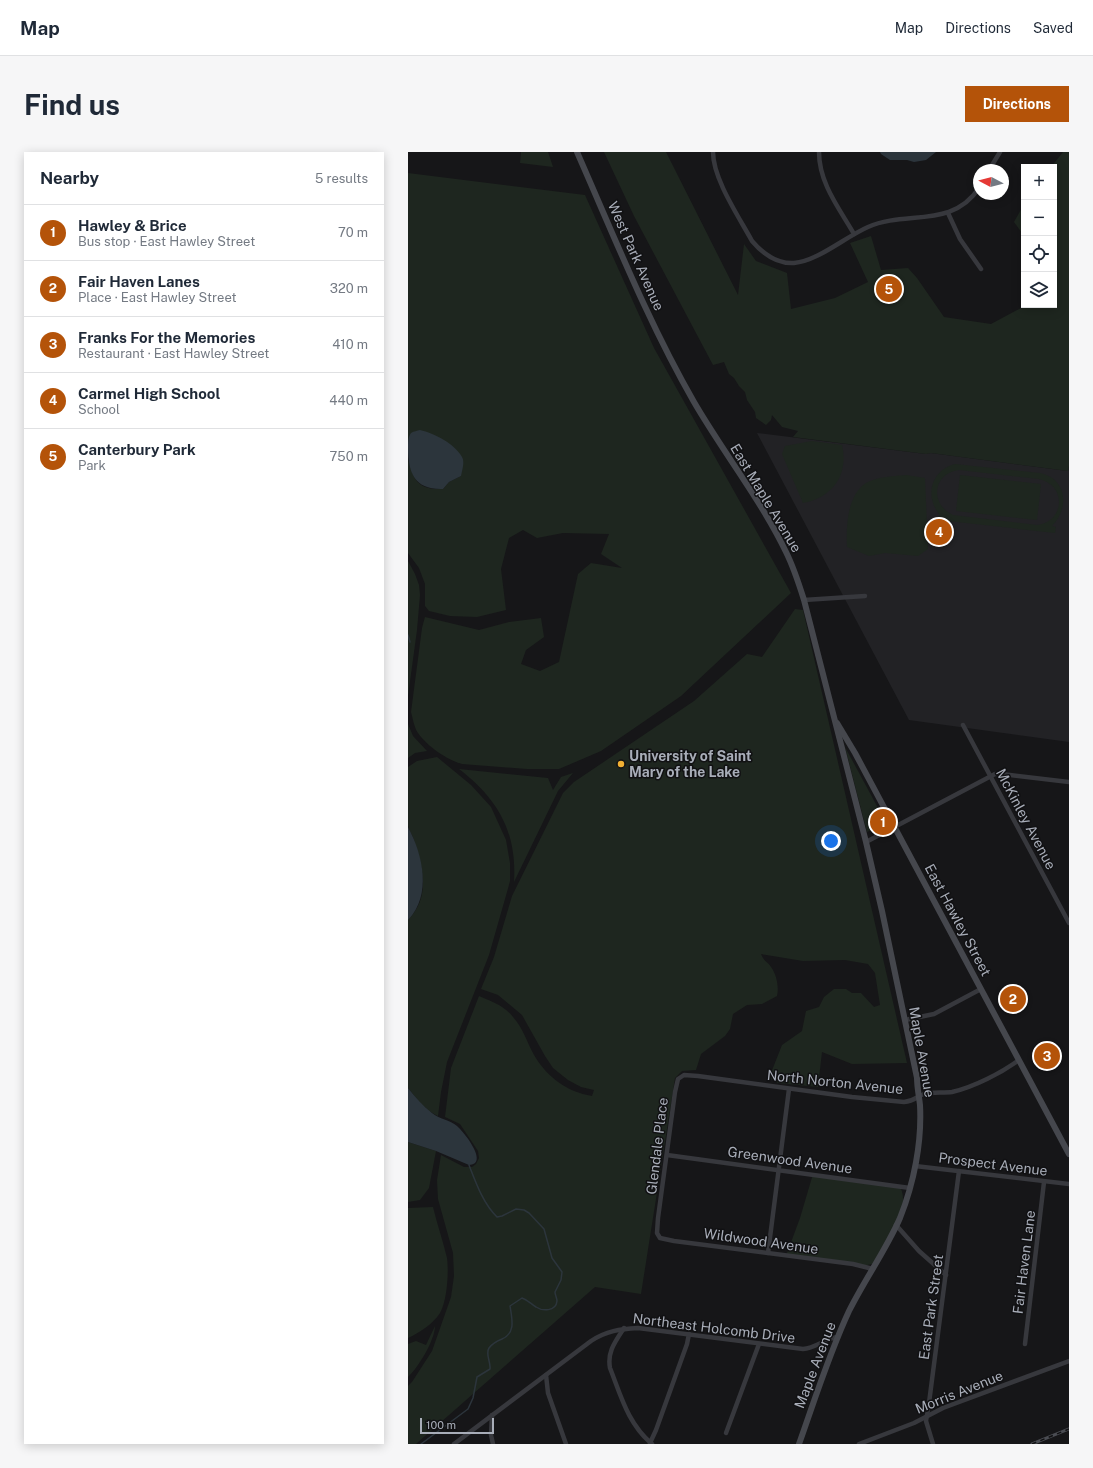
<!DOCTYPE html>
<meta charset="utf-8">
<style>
body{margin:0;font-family:"Public Sans",sans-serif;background:#f6f6f7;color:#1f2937}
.controls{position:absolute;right:12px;top:12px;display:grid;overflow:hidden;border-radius:0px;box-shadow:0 2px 10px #0003}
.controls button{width:36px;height:36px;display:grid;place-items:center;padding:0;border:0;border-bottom:1px solid #e0e1e3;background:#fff;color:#1f2937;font:20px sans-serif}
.compass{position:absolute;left:565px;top:12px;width:36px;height:36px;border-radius:50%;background:#fff;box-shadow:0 2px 10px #0003;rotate:277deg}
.scale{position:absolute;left:12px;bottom:10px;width:74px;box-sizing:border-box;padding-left:4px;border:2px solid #a8adb8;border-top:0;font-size:11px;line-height:14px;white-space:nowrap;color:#a8adb8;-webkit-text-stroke:3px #111113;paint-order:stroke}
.you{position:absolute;left:423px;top:689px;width:14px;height:14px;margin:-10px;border:3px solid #fff;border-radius:50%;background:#1a73e8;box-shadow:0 0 0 6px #1a73e833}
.badge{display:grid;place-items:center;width:26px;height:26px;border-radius:50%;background:#b45309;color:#fff;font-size:13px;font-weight:700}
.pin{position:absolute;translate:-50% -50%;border:2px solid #fff;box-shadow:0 1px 4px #0006}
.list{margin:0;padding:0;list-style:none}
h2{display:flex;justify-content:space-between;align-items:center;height:52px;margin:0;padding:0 16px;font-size:17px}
h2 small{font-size:13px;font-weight:400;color:#747a83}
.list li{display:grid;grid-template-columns:26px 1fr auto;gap:12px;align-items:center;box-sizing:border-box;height:56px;padding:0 16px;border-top:1px solid #e0e1e3}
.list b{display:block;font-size:15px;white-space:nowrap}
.list p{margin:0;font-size:13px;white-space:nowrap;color:#747a83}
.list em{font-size:13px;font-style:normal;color:#747a83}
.icon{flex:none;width:22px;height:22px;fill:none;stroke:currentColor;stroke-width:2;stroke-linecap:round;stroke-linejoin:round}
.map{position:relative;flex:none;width:661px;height:1292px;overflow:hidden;border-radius:0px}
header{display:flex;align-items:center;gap:24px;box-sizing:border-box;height:56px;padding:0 20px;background:#fff;border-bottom:1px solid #e0e1e3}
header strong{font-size:19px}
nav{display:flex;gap:22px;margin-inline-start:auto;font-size:14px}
.intro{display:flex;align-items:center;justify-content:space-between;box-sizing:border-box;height:96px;padding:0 24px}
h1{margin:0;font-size:28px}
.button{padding:10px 18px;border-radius:0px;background:#b45309;color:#fff;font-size:14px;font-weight:700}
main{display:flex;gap:24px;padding:0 24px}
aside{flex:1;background:#fff;border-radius:0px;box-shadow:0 2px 10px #0003}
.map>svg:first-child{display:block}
.built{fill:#222225}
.green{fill:#1e261f;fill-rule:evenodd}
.water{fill:#2c353c}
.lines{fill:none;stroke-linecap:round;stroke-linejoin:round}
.stream{stroke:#2c353c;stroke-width:1.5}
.street{stroke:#37383d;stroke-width:4.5}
.secondary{stroke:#45474d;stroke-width:6}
.rail-casing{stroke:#4a4c52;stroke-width:3}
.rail{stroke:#111113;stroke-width:1.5;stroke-dasharray:4.5;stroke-linecap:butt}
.poi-dot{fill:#f2b134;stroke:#111113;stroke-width:1.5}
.labels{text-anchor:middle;stroke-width:3;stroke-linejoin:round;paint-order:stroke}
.street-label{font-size:14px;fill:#a8adb8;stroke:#111113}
.poi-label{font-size:14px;font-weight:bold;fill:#a8adb8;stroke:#111113;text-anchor:start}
</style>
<header>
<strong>Map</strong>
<nav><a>Map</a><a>Directions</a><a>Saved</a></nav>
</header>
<div class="intro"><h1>Find us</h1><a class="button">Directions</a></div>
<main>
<aside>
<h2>Nearby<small>5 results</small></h2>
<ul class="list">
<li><span class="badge">1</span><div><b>Hawley &amp; Brice</b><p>Bus stop · East Hawley Street</p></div><em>70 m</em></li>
<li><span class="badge">2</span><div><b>Fair Haven Lanes</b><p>Place · East Hawley Street</p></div><em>320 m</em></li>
<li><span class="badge">3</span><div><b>Franks For the Memories</b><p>Restaurant · East Hawley Street</p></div><em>410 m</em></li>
<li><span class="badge">4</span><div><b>Carmel High School</b><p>School</p></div><em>440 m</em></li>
<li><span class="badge">5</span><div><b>Canterbury Park</b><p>Park</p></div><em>750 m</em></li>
</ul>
</aside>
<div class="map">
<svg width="661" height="1292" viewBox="0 0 661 1292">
<rect width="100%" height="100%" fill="#161618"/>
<!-- built -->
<path class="built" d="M 349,281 L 518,302 L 523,301 L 660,319 L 661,314 L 661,590 L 501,568 Z"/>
<!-- green -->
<g class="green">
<path d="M 113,0 L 140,0 L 145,15 L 112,11 Z"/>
<path d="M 196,0 L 258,0 L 330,143 L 336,92 L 348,109 L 379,121 L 383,157 L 427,146 L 460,130 L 442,91 L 463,84 L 473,118 L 500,116 L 509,126 L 536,165 L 583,172 L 613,156 L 616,151 L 616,153 L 646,153 L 646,15 L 643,15 L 655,0 L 661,0 L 661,314 L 660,319 L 523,301 L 518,302 L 385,285 L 390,279 L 374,275 L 364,263 L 363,268 L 358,273 L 348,266 L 347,260 L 339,248 L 337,240 L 331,234 L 326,226 L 321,222 L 316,210 L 305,213 L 226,64 Z"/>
<path d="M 0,21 L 177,43 L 246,196 L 383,441 L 273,544 L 193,599 L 151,617 L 119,617 L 54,612 C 39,608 19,594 10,581 C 6,575 5,567 3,560 L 14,476 L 17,465 L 71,478 L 101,470 L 133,466 L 136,485 L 118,498 L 113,512 L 132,519 L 151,510 L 170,422 L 183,411 L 214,416 L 193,402 L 201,382 L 155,381 L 129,386 L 115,378 L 101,386 L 93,417 L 98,458 L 69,465 L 42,464 L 21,459 L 17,454 L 17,432 L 11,416 L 0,401 L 0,307 C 6,329 10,338 35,337 L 41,330 L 53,324 L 0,290 Z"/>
<path d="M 616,52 L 616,84 L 606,70 Z"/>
<path d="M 404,289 L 434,293 C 441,323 424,346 395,351 L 374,302 L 377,294 Z"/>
<path d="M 547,312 L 632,321 C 660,327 661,357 644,374 L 648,375 L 647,381 L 531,368 L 531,362 C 516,343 524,318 547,312 ZM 551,318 L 631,327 C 659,333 657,370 629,373 L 545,363 C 521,352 525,321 551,318 Z"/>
<path d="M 498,323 L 517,326 L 520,397 L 510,404 L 477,401 L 461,404 L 439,395 C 438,376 439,348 454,334 C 463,325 487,324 498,323 Z"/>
<path d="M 552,323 L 633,332 L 629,368 L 548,359 Z"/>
<path d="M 0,409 L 7,422 L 11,433 L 12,443 L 9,478 L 0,544 Z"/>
<path d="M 387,457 L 395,458 L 499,911 L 444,912 L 414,900 L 410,935 L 370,931 L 361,926 L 374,893 L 394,879 L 398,859 L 411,855 L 416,845 L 426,837 L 438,837 L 444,841 L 453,841 L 466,855 L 472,853 L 467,821 L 460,812 L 437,808 L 395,809 L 353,802 C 357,811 359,809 363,815 C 369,823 371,836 369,844 L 354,852 L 339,853 L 325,862 L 322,877 L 317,884 L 293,902 L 288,918 L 274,919 L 267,926 L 233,1142 L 187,1135 L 8,1292 L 0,1292 L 0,1234 L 4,1230 L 24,1199 L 43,1145 L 46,1124 L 45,1101 L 30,1047 L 29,1028 L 33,1003 L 56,1015 L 64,1015 L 68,1012 L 71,1006 L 70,999 L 52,972 L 37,965 L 43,916 L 71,844 C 83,849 97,854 105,865 C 115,876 119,890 126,903 C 139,925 159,940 184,944 L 186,938 L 173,935 L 160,928 L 145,916 L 137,904 L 114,863 L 90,843 L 73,837 L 86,805 L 104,744 L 155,641 L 166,630 L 286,549 L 339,502 L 354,505 Z"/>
<path d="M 0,572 L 5,584 L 19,599 L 7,601 L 0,606 Z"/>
<path d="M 437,595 L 476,667 L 473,669 L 475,672 L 459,680 Z"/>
<path d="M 29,605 L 63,633 L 83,655 L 98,688 L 102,711 L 102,729 L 99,740 L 81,803 L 39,910 L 33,940 L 30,964 C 18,959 8,946 0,936 L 0,768 C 23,745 15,715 6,688 C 5,683 1,679 0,674 C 0,655 0,635 0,615 L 9,609 Z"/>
<path d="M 51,617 L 140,626 L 145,638 L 153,625 L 165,621 L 150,639 L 106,730 C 109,680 90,647 51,617 Z"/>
<path d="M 0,990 L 28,999 L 21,1036 L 12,1048 L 0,1050 Z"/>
<path d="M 405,1022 L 492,1035 C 504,1056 478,1092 468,1111 L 455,1114 L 378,1104 L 392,1066 Z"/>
<path d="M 25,1055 C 29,1072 35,1089 39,1106 C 41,1120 39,1149 32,1161 C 25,1172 11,1181 0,1186 L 0,1056 Z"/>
<path d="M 27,1174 C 27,1188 10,1216 0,1225 L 0,1192 L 8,1189 L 18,1193 Z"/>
</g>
<!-- water -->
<g class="water">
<path d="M 472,0 L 528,0 L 518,8 L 506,10 L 499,8 L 482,8 L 473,2 Z"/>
<path d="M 12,278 C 26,281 47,292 54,305 C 57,310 54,318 53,324 L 41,330 L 35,337 C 7,338 0,321 0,296 C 0,291 0,285 3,281 C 6,279 9,279 12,278 Z"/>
<path d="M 0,675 C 15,703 24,743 0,768 Z"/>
<path d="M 0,936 C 7,945 15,954 24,961 C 31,967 42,968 49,974 C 55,979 75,1004 67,1011 C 66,1012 62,1013 61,1013 L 28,999 L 0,990 Z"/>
</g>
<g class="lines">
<!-- stream -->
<g class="stream">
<path d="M 0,483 L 2,490"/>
<path d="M 13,1292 L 60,1257 L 65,1246 L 69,1225 L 82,1217 C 83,1210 77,1202 81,1196 C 84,1192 89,1189 94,1187 C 108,1181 104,1167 102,1154 L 114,1146 C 120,1148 123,1152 128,1155 C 134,1159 148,1160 149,1149 C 149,1146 147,1143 147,1140 L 153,1128 L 154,1120 L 144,1106 L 136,1077 L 121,1061 L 116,1058 L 108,1057 L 94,1064 L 89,1065 C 75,1051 68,1031 61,1013"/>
</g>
<!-- street -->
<g class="street">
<path d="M 305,0 C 305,27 331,65 344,89 C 355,102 368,112 386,111 C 410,109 437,85 460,75 C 498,58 544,77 571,36"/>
<path d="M 411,0 C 411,31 431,56 446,82"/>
<path d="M 581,18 L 592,0"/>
<path d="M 540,61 L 552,87 L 573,117"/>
<path d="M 396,448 L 457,444"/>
<path d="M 555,573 L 661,771"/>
<path d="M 458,690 L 587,622 L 594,622 L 661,630"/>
<path d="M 497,868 L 526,862 L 573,837"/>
<path d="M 259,1003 L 502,1036"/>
<path d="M 507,1014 L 661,1032"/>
<path d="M 488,1073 L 511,1099 L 538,1123"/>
<path d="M 360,1101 L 381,937"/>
<path d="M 465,1117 L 445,1112 L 266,1089 L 252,1086 L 249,1081 L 250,1066 L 267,940 L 270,927 L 276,923 L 290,924 L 444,945 L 496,950 C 507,949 508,945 516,942 C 522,940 536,941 544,940 C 566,935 593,921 611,908"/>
<path d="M 216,1176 C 207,1190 199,1200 202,1216 C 213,1244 220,1272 244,1292"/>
<path d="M 617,1192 L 636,1030"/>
<path d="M 138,1223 L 140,1241 L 158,1292"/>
<path d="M 84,1263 L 83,1283 L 85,1292"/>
<path d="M 318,1281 L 351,1192"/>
<path d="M 242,1291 L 248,1278 L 279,1192 L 281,1182"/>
<path d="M 46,1292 L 183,1189 C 198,1179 212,1177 230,1176 L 395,1197 C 407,1196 417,1187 429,1185"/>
<path d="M 451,1292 L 506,1271 L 535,1256 L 661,1209"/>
<path d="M 525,1292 L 518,1269 L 521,1251 L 551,1019"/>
</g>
<!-- secondary -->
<g class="secondary">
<path d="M 169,0 C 206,84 240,170 286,250 C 315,300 353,348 378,400 C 386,416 391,432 396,448 L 458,690 L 474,759 L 509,926 C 509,935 511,944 512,953 C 514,990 506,1031 492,1066 C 478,1098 457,1127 441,1159 C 421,1202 407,1247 391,1292"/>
<path d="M 429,571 L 447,601 L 661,1002"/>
</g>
<!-- rail casing -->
<g class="rail-casing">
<path id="rail" d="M 624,1292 L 661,1277"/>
</g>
<!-- rail -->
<use href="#rail" class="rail"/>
</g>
<!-- markers -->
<circle class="poi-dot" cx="213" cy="612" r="4"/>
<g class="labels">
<!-- street labels -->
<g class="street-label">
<text transform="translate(228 104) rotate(66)" y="5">West Park Avenue</text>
<text transform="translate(358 346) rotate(59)" y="5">East Maple Avenue</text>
<text transform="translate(618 667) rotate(62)" y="5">McKinley Avenue</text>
<text transform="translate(550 768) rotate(62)" y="5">East Hawley Street</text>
<text transform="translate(514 900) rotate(80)" y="5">Maple Avenue</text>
<text transform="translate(427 930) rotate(6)" y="5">North Norton Avenue</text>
<text transform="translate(249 994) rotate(-83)" y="5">Glendale Place</text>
<text transform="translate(382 1008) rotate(8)" y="5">Greenwood Avenue</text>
<text transform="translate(585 1012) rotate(7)" y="5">Prospect Avenue</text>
<text transform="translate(353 1089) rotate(8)" y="5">Wildwood Avenue</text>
<text transform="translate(616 1110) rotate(-83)" y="5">Fair Haven Lane</text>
<text transform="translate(523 1155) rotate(-82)" y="5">East Park Street</text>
<text transform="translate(306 1176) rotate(7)" y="5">Northeast Holcomb Drive</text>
<text transform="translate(407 1213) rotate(-69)" y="5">Maple Avenue</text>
<text transform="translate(551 1240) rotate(-22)" y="5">Morris Avenue</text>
</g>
<!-- poi labels -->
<g class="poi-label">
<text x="221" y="609">University of Saint<tspan x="221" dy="16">Mary of the Lake</tspan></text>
</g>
</g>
</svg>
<div class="controls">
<button>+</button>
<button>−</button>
<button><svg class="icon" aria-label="locate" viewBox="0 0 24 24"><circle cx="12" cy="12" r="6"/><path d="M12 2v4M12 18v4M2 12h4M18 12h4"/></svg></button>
<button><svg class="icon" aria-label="layers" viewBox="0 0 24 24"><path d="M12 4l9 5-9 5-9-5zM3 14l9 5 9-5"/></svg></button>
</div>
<svg class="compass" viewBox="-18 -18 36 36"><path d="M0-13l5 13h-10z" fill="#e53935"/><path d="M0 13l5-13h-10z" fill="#747a83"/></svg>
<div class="scale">100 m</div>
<div class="you"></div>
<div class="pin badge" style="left:475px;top:670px">1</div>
<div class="pin badge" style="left:605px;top:847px">2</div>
<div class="pin badge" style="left:639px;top:904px">3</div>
<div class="pin badge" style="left:531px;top:380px">4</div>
<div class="pin badge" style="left:481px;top:137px">5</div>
</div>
</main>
